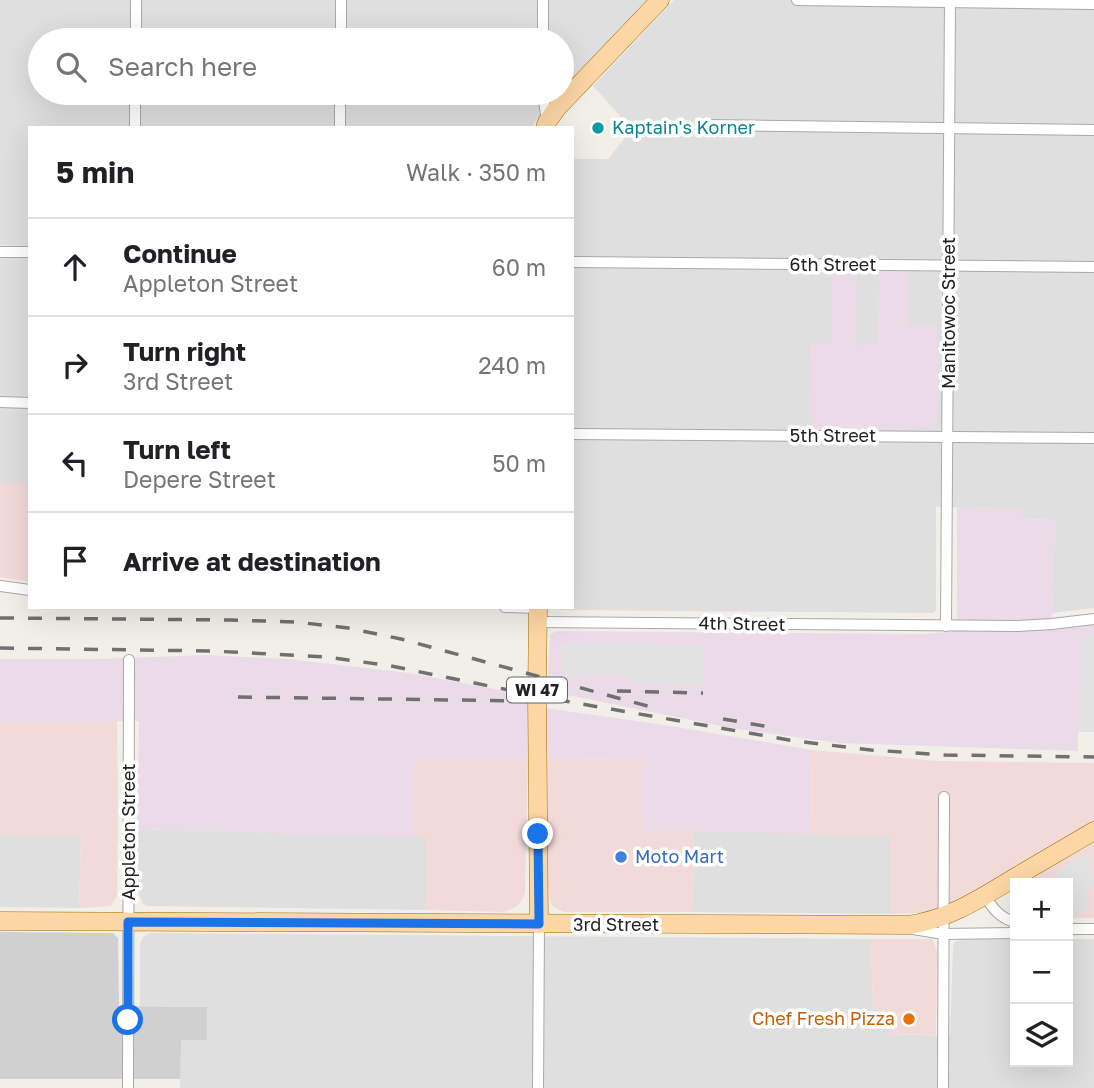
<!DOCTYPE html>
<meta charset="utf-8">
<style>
body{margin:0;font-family:"Golos Text",sans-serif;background:#f2f2f2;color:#202124}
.controls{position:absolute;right:21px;bottom:21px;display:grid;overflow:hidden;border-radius:0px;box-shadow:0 7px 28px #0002}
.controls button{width:63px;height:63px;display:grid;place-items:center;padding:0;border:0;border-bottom:2px solid #e0e0e0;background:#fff;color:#202124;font:35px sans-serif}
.stop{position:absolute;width:21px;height:21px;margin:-16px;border:5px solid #1a73e8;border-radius:50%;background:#fff}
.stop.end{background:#1a73e8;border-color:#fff;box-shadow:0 2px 7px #0008}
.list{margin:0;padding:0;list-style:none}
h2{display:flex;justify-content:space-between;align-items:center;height:91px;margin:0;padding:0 28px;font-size:30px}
h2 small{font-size:23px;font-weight:400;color:#757577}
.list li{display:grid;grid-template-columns:46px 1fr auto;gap:21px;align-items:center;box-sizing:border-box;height:98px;padding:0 28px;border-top:2px solid #e0e0e0}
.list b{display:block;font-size:26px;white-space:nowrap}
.list p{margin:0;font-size:23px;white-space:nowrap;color:#757577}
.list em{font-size:23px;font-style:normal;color:#757577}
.icon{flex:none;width:38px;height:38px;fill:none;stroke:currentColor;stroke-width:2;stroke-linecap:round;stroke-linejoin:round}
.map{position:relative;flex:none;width:1094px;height:1088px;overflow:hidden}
.search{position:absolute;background:#fff;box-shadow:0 7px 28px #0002;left:28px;top:28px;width:546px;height:77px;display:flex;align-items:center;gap:18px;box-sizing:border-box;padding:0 24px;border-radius:38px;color:#757577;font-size:26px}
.panel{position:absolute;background:#fff;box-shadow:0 7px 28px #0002;left:28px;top:126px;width:546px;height:483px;border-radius:0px}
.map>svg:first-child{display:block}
.residential{fill:#e0dfdf}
.commercial{fill:#f2dad9}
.industrial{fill:#ebdbe8}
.religious{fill:#d0d0d0}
.parking{fill:#e2e2e2}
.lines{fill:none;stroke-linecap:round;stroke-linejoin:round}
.minor-casing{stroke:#a9a9a9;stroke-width:12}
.primary-casing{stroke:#a06b00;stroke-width:19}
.minor{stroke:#fff;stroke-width:10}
.primary{stroke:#fcd6a4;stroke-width:18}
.rail{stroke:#707070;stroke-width:3.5;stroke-dasharray:14 14;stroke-linecap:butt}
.route{stroke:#1a73e8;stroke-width:9}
.culture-dot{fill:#0f9aa8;stroke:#fff;stroke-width:2.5}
.shop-dot{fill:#3f7fe0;stroke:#fff;stroke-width:2.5}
.food-dot{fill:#e8710a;stroke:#fff;stroke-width:2.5}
.labels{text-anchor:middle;stroke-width:7;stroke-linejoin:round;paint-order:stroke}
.shield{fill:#fff;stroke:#646464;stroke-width:2}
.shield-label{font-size:16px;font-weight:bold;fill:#222}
.culture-label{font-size:18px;fill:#0d838f;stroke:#fff;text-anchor:start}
.street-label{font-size:18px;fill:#222;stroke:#fff}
.shop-label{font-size:18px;fill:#366cbe;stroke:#fff;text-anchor:start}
.food-label{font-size:18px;fill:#c56008;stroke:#fff;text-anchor:end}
</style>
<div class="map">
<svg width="1094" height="1088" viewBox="0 0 1094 1088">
<rect width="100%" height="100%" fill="#f2efe9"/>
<!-- residential -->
<g class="residential">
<path d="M 0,0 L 646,0 L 562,91 L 562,40 L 40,40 L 40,93 L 560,93 L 533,124 L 533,128 L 30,128 L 30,246 L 0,245 Z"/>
<path d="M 674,0 L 1094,0 L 1094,608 L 1052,613 L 1055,520 L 1023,519 L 1022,508 L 936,507 L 936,610 L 933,613 L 561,610 L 552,607 L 572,607 L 572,159 L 608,159 L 632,129 L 593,86 Z"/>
<rect x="0" y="258" width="30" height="225"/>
<path d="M 137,829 L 426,837 L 426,910 L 148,906 L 143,904 L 138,891 Z"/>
<path d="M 694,830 L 890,835 L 890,914 L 693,912 Z"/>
<path d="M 0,834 L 81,835 L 79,908 L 0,907 Z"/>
<path d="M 150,933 L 871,939 L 873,1009 L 889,1010 L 889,1034 L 950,1036 L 953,945 L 955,941 L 967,939 L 1015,939 L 1015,1062 L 1068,1062 L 1068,939 L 1094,939 L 1094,1088 L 180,1088 L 180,1040 L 207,1007 L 140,1006 L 140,945 L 143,937 Z"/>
</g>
<!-- commercial -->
<g class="commercial">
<path d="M 0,483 L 30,483 L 30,582 L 0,577 Z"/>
<path d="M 117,721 L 118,805 L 117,896 L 111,906 L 79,908 L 81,836 L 0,834 L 0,722 Z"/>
<path d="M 812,750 L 937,761 L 1094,763 L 1094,824 L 954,905 L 924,913 L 890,914 L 890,836 L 811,834 Z"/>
<path d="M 413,758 L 528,759 L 525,893 L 522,900 L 516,907 L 504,912 L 426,910 L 426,837 L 413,837 Z"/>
<path d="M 546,759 L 642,760 L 642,830 L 694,830 L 693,912 L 564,912 L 553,907 L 549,897 L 545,833 Z"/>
<path d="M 1094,843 L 1094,918 L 1068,918 L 1068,883 L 1023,883 Z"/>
<path d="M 871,939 L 932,939 L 934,942 L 937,952 L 936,1035 L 889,1034 L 889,1010 L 873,1010 Z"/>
</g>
<!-- industrial -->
<g class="industrial">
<path d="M 832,270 L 857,270 L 856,345 L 878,344 L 879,270 L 909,271 L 907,326 L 937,326 L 938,419 L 935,426 L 931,428 L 809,436 L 810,344 L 832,344 Z"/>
<path d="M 957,507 L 1023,508 L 1023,519 L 1055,520 L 1052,630 L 1094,625 L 1094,732 L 1078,732 L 1078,751 L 838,743 L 731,728 L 547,691 L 550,634 L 558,631 L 923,634 L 957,631 Z"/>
<path d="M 208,655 L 288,659 L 409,673 L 531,696 L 528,759 L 413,759 L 413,837 L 137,829 L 139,721 L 0,722 L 0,659 L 96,659 Z"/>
<path d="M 545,708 L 665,725 L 812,750 L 811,834 L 642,830 L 642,760 L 546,759 Z"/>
</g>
<!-- religious -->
<path class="religious" d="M 0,932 L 113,933 L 118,938 L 119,1006 L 207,1007 L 207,1040 L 181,1040 L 180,1079 L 0,1079 Z"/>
<!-- parking -->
<g class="parking">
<path d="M 1083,633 L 1094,634 L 1094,732 L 1080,732 L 1081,642 Z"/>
<path d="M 561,643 L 704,645 L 704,684 L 632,683 L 631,676 L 562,674 Z"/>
<path d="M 1089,852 L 1094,886 L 1085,888 L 1088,912 L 1068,911 L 1068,883 L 1059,883 L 1056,871 Z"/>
</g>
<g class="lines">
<!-- minor casing -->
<g class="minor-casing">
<g id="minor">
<path d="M 797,0 L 1094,4"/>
<path d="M 136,40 L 136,0"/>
<path d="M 341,40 L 341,0"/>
<path d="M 543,40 L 543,0"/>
<path d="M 543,93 L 547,122"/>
<path d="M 702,125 L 1094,130"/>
<path d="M 135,128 L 135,93"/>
<path d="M 340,128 L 340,93"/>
<path d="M 0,252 L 30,252"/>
<path d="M 572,262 L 1094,267"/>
<path d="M 0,402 L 30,403"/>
<path d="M 572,434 L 1094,438"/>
<path d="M 0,586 L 30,590"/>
<path d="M 505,607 L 538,608"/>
<path d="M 538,622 L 1018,626 L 1052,624 L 1094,619"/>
<path d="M 946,626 L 950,0"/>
<path d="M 985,896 C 993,909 1000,918 1015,922"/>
<path d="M 913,929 L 944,934 L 1015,933"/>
<path d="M 1068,929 L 1094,929"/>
<path d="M 128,1088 L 129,660"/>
<path d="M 538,1088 L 539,924"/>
<path d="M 943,1088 L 944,797"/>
</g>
</g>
<!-- primary casing -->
<g class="primary-casing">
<g id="primary">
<path d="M 545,128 L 547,122 L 558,107 L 660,0"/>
<path d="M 538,607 L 537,695 L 539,924"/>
<path d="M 0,921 L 908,925 C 949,920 984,896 1019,875 C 1044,860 1069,846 1094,831"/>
</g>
</g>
<!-- minor -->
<use href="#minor" class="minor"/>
<!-- primary -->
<use href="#primary" class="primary"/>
<!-- rail -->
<g class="rail">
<path d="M 0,618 L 231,620 L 296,622 L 348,628 L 401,639 L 651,707"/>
<path d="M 0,648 L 212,651 L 327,657 L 391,666 L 553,699 L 795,741 L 871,750 L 945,755 L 1094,757"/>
<path d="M 617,691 L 703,693"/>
<path d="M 238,697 L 529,701"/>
<path d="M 723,719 L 776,728"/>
</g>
</g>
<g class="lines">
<!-- route -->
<path class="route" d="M 128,1020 L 128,922 L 539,924 L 538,834"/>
</g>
<!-- markers -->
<circle class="culture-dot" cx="598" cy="128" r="7"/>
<circle class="shop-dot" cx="621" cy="857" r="7"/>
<circle class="food-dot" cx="909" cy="1019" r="7"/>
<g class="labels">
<!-- shield labels -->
<rect class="shield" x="507" y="677.5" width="60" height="25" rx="5"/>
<g class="shield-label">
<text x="537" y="696">WI 47</text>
</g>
<!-- culture labels -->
<g class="culture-label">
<text x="612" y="134">Kaptain's Korner</text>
</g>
<!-- street labels -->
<g class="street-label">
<text x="833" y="271">6th Street</text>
<text transform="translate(949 313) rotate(-90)" y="6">Manitowoc Street</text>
<text x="833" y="442">5th Street</text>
<text transform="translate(742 624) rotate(1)" y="6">4th Street</text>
<text transform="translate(129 832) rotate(-90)" y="6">Appleton Street</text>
<text x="616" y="931">3rd Street</text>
</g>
<!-- shop labels -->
<g class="shop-label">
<text x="635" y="863">Moto Mart</text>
</g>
<!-- food labels -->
<g class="food-label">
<text x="895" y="1025">Chef Fresh Pizza</text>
</g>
</g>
</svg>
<div class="controls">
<button>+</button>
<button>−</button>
<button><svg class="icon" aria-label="layers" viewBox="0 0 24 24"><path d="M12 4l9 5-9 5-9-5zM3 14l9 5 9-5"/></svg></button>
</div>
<div class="stop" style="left:128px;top:1020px"></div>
<div class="stop end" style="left:538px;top:834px"></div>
<div class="search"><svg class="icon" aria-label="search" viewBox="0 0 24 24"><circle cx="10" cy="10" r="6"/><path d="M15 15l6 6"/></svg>Search here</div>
<section class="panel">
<h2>5 min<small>Walk · 350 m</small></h2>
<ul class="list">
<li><svg class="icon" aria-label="ahead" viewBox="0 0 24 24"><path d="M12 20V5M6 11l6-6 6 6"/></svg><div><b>Continue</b><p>Appleton Street</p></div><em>60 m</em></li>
<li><svg class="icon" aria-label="right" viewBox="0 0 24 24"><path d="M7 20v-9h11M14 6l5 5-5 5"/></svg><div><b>Turn right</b><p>3rd Street</p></div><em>240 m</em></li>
<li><svg class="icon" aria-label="left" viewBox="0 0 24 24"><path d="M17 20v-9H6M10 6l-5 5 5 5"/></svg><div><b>Turn left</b><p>Depere Street</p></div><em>50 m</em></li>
<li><svg class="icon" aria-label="arrive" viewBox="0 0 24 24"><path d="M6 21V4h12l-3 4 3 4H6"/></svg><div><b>Arrive at destination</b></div></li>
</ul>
</section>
</div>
